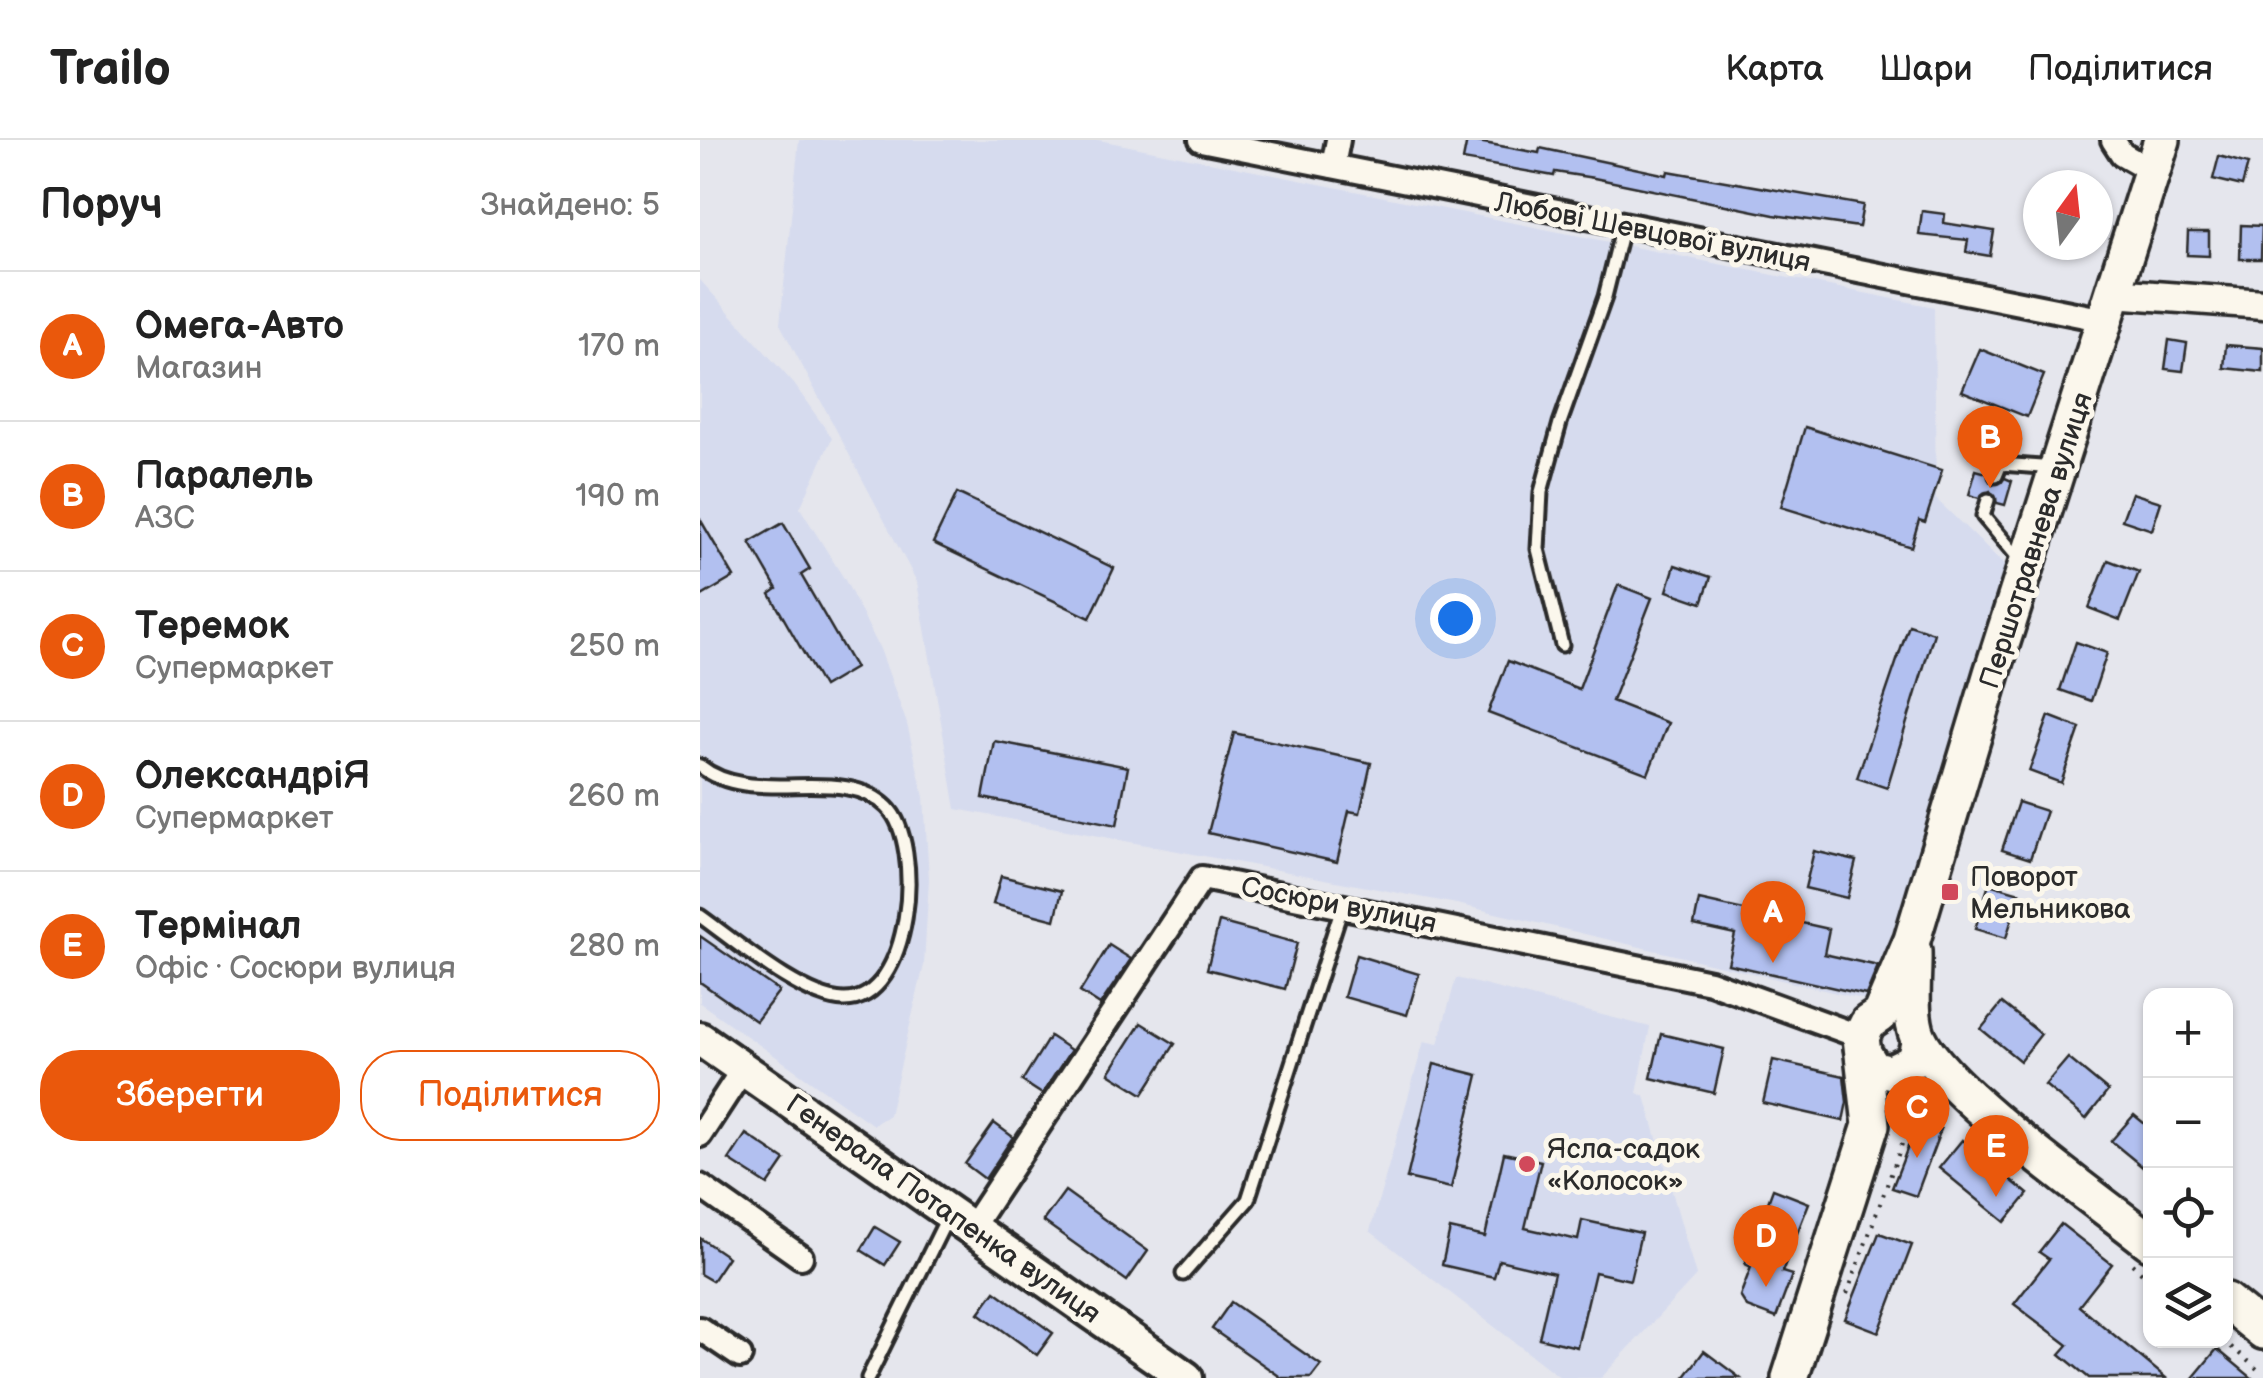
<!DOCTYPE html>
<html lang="uk">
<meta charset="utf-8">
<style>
body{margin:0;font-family:"Balsamiq Sans",sans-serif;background:#f6f6f6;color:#222}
.controls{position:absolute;right:30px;bottom:30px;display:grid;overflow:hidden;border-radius:20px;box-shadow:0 2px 8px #0004}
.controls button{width:90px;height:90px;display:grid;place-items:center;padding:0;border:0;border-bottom:2px solid #e0e0e0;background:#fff;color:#222;font:50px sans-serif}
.compass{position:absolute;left:1323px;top:30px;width:90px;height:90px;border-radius:50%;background:#fff;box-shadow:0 2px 8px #0004;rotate:15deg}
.you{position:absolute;left:755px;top:478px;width:35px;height:35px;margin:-25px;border:8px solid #fff;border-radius:50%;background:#1a73e8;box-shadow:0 0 0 15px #1a73e833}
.badge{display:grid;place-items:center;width:65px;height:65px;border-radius:50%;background:#ea580c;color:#fff;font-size:32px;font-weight:700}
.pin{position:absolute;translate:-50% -82px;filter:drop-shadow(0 2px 5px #0008)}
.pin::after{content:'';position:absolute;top:52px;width:35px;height:30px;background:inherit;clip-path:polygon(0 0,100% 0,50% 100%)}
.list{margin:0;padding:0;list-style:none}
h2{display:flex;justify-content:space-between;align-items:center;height:130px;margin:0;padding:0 40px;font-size:42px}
h2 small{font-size:32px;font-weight:400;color:#767676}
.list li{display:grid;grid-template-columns:65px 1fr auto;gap:30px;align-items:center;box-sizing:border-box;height:150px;padding:0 40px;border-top:2px solid #e0e0e0}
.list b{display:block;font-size:38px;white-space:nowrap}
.list p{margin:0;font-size:32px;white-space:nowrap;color:#767676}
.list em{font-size:32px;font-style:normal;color:#767676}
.actions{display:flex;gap:20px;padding:30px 40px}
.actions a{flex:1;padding:22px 0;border:2px solid #ea580c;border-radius:40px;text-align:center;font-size:35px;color:#ea580c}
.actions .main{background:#ea580c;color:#fff}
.icon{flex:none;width:55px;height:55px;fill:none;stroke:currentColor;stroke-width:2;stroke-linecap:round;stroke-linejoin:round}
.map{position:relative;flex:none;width:1563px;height:1238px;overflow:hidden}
header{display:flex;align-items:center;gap:60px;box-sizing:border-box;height:140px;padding:0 50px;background:#fff;border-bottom:2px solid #e0e0e0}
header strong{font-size:48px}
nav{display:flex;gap:55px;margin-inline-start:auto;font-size:35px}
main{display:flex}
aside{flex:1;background:#fff}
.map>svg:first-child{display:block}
.built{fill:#d6dbee}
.building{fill:#b2c0f0;stroke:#2b2b2b;stroke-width:2.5}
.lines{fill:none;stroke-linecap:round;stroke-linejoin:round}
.service-casing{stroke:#2b2b2b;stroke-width:19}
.minor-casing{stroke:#2b2b2b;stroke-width:30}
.tertiary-casing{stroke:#2b2b2b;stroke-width:35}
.secondary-casing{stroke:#2b2b2b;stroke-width:40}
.primary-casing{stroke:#2b2b2b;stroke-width:42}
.path{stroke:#2b2b2b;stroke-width:4;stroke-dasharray:2.5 8;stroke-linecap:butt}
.service{stroke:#fbf7ec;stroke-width:11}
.minor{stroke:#fbf7ec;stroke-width:22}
.tertiary{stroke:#fbf7ec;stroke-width:28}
.secondary{stroke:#fbf7ec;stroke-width:32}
.primary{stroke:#fbf7ec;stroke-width:35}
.poi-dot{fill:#d1495b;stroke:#fbf7ec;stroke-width:4}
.labels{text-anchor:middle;stroke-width:10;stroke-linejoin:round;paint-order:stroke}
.street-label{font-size:28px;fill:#2b2b2b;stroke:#fbf7ec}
.poi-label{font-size:28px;fill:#2b2b2b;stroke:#fbf7ec;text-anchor:start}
</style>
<header>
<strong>Trailo</strong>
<nav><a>Карта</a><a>Шари</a><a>Поділитися</a></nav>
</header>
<main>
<aside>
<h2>Поруч<small>Знайдено: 5</small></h2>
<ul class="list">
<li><span class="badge">A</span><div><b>Омега-Авто</b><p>Магазин</p></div><em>170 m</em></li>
<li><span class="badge">B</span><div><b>Паралель</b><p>АЗС</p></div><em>190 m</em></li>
<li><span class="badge">C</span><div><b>Теремок</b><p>Супермаркет</p></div><em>250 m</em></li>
<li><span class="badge">D</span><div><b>ОлександріЯ</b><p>Супермаркет</p></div><em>260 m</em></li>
<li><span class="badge">E</span><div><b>Термінал</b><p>Офіс · Сосюри вулиця</p></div><em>280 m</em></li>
</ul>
<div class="actions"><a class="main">Зберегти</a><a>Поділитися</a></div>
</aside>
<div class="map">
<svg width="1563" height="1238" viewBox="0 0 1563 1238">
<rect width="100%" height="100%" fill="#e5e6ed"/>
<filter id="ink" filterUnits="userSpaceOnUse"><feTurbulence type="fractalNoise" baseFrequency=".01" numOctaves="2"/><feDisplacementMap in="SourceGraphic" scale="20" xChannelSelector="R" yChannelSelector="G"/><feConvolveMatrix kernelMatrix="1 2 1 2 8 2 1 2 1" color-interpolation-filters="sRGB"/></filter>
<g filter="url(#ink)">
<!-- built -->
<g class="built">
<path d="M 99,0 L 399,0 L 1234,167 L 1236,359 L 1312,432 L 1175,862 L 757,764 L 256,669 L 217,442 L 80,184 Z"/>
<path d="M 0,140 L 94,244 L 132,298 L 100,368 L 145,440 L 180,509 L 207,584 L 224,657 L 229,739 L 224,825 L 189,975 L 173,985 L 0,863 Z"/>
<path d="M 756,838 L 950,887 L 937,953 L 945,956 L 996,1136 L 901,1238 L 861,1238 L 670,1091 L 724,901 L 738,904 Z"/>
</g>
<!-- building -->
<g class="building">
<path d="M 767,0 L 839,13 L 840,8 L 967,35 L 968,31 L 1163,65 L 1159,87 L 1074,75 L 894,38 L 855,32 L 854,36 L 763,20 Z"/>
<path d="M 1519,16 L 1548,24 L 1542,46 L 1513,39 Z"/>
<path d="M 1222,71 L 1245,74 L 1244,83 L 1294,91 L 1290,116 L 1266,112 L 1268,100 L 1219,95 Z"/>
<path d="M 1541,85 L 1562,86 L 1561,119 L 1540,119 Z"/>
<path d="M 1488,92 L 1509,92 L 1509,116 L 1487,115 Z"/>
<path d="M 1469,200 L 1487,203 L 1483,231 L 1465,229 Z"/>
<path d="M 1526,205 L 1563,208 L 1563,232 L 1524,228 Z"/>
<path d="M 1280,209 L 1344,235 L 1327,277 L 1262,251 Z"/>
<path d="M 1105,287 L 1242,330 L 1225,382 L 1219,380 L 1211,407 L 1081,367 Z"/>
<path d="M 1276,330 L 1287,333 L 1293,345 L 1305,338 L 1312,341 L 1305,365 L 1297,363 L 1290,351 L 1279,358 L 1269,355 Z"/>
<path d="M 257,353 L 414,428 L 390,478 L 233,403 Z"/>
<path d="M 1432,353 L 1461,362 L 1452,390 L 1422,380 Z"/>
<path d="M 0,379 L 34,437 L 0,457 Z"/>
<path d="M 83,383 L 110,429 L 101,435 L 155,528 L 123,547 L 70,454 L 77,449 L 50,402 Z"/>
<path d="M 1408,420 L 1439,432 L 1420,480 L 1389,468 Z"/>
<path d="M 975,425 L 1011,437 L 1002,463 L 967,451 Z"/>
<path d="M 918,445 L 952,458 L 912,561 L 968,583 L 948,634 L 788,573 L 808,521 L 879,549 Z"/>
<path d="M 1209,485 L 1234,493 L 1187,648 L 1157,638 Z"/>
<path d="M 1376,502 L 1407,513 L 1391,561 L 1360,550 Z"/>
<path d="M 1349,576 L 1380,588 L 1361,643 L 1329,631 Z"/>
<path d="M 534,593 L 671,623 L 660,673 L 649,671 L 637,722 L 508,693 Z"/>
<path d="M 294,601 L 428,627 L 417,685 L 283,658 Z"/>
<path d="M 1318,662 L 1346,671 L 1330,719 L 1302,710 Z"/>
<path d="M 1114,711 L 1156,721 L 1147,758 L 1105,748 Z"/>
<path d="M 301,736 L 362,751 L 355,780 L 293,764 Z"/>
<path d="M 1289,744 L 1320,753 L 1306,798 L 1275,789 Z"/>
<path d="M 999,760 L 1129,789 L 1124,814 L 1178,826 L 1166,855 L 1028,824 L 1035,794 L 994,785 Z"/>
<path d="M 519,782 L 597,803 L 585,849 L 507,829 Z"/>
<path d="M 0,796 L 79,851 L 56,881 L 0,842 Z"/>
<path d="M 409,805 L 431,819 L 400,865 L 380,852 Z"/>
<path d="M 656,815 L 719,834 L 707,875 L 644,857 Z"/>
<path d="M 1302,863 L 1341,894 L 1320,921 L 1281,889 Z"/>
<path d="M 441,883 L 475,904 L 443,954 L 409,933 Z"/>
<path d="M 961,894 L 1024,909 L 1014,953 L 951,938 Z"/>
<path d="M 350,896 L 371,910 L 342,954 L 322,941 Z"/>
<path d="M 1368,918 L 1408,951 L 1386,979 L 1345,945 Z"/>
<path d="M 1073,920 L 1144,936 L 1147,962 L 1143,981 L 1063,963 Z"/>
<path d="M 734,924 L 778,935 L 751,1048 L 707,1038 Z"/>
<path d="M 1434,975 L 1450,988 L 1450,1033 L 1411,1001 Z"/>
<path d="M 1218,981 L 1241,989 L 1216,1056 L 1192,1048 Z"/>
<path d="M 294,983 L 313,997 L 285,1039 L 265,1024 Z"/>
<path d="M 46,994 L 85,1020 L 68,1045 L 29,1020 Z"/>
<path d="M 1262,1000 L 1328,1054 L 1305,1082 L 1239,1028 Z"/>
<path d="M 804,1013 L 841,1021 L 825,1088 L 878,1100 L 882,1080 L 941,1093 L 930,1140 L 895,1132 L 877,1207 L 839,1198 L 854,1133 L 799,1120 L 794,1137 L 742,1125 L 750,1089 L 785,1097 Z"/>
<path d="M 1073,1049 L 1109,1063 L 1082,1132 L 1092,1135 L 1076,1178 L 1047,1167 L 1040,1156 L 1051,1127 L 1045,1124 Z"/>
<path d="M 365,1051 L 448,1111 L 427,1141 L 343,1081 Z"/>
<path d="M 1361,1084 L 1412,1124 L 1379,1166 L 1466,1238 L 1389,1238 L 1360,1214 L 1368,1205 L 1314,1164 L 1349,1119 L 1339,1112 Z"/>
<path d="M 175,1087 L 200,1102 L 185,1125 L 161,1110 Z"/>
<path d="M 1179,1093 L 1212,1105 L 1179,1192 L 1145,1179 Z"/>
<path d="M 0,1098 L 28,1117 L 12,1141 L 0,1134 Z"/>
<path d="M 295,1151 L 353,1193 L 337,1215 L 279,1173 Z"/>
<path d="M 531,1162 L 621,1225 L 611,1238 L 582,1238 L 512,1189 Z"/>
<path d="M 1517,1209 L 1552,1238 L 1493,1238 Z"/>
<path d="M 1004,1211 L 1040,1238 L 984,1238 Z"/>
</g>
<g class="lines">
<!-- service casing -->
<g class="service-casing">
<g id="service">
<path d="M 1296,336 L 1301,324 L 1355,328"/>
<path d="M 1288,360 L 1283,376 L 1321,421"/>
<path d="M 862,505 L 838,409 L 841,352 L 860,283 L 905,157 L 923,85"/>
<path d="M 0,626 C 53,669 142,622 187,667 C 225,704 212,861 144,860 C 102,859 34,800 0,776"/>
<path d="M 483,1134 L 548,1060 L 643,764"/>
<path d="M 168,1238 L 248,1076"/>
</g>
</g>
<!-- minor casing -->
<g class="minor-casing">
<g id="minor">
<path d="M 501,0 L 1405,180"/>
<path d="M 1413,0 L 1422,14 L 1452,31"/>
<path d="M 633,26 L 638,0"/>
<path d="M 0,995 L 43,929"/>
<path d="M 0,1046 L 101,1117"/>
<path d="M 272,1087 L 502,738 L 1010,842 L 1161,897"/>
<path d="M 0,1189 L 40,1216"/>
</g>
</g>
<!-- tertiary casing -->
<g class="tertiary-casing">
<path id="tertiary" d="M 1413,153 L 1563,164"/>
</g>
<!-- secondary casing -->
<g class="secondary-casing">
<g id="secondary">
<path d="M 0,899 L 486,1238"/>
<path d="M 1161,907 L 1174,928 L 1190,932 L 1213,921 L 1219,898"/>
</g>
</g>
<!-- primary casing -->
<g class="primary-casing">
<g id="primary">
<path d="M 1213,811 C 1214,836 1208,874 1218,897 C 1242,951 1398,1060 1450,1102"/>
<path d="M 1526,1161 L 1563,1191"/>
<path d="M 1090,1238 L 1171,985 L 1161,897 L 1168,883 L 1180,875 L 1212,800 L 1292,533 L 1462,0"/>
</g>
</g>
<!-- path -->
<g class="path">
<path d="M 1432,1124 L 1450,1140"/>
<path d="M 1147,1154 L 1213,974 L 1231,970 L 1247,974"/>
<path d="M 1523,1200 L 1563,1234"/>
</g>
<!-- service -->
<use href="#service" class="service"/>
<!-- minor -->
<use href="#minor" class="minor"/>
<!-- tertiary -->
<use href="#tertiary" class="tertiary"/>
<!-- secondary -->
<use href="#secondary" class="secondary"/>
<!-- primary -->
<use href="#primary" class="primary"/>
</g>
</g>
<!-- markers -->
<g class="poi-dot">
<rect x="1240" y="742" width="20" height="20" rx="5"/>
<circle cx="827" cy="1024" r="10"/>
</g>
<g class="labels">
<!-- street labels -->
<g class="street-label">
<text transform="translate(953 91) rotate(11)" y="10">Любові Шевцової вулиця</text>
<text transform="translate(1335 400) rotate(-72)" y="10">Першотравнева вулиця</text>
<text transform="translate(639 764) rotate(11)" y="10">Сосюри вулиця</text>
<text transform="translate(244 1068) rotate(35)" y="10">Генерала Потапенка вулиця</text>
</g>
<!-- poi labels -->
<g class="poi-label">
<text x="1270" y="746">Поворот<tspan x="1270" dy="32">Мельникова</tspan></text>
<text x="847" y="1018">Ясла-садок<tspan x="847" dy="32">«Колосок»</tspan></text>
</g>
</g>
</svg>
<div class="controls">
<button>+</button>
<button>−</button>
<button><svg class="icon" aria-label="locate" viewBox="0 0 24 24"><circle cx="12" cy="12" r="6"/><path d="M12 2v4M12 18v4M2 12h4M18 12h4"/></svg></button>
<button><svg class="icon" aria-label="layers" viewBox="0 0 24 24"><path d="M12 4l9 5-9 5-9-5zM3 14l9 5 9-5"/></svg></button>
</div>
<svg class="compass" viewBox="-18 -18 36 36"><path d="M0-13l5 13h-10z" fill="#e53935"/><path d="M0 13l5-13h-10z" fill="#767676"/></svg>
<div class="you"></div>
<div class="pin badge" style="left:1073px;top:823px">A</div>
<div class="pin badge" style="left:1290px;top:348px">B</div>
<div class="pin badge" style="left:1217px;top:1018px">C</div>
<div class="pin badge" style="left:1066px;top:1147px">D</div>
<div class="pin badge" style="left:1296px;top:1057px">E</div>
</div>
</main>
